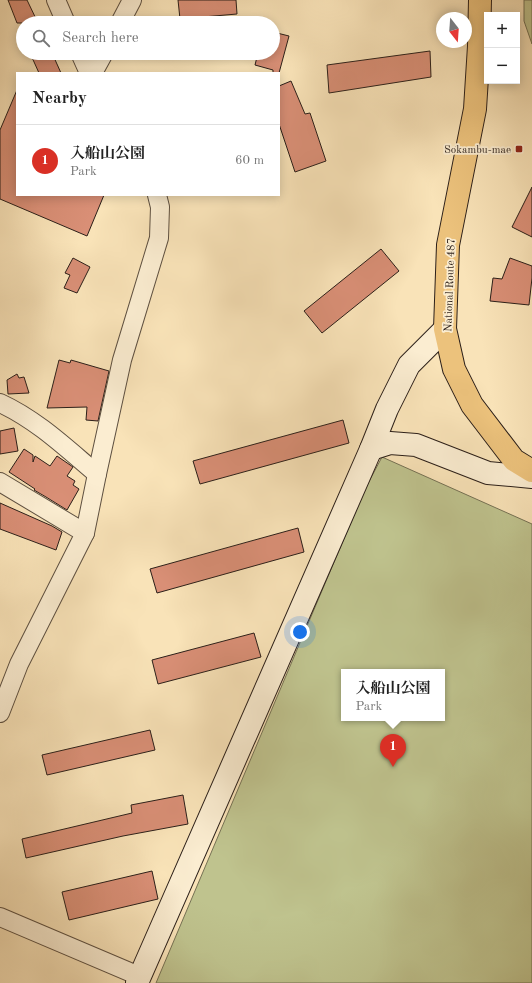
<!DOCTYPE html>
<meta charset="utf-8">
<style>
body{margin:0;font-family:"Old Standard TT","Noto Serif JP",serif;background:#f6f6f6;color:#222}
.controls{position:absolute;right:12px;top:12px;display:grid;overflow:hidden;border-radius:0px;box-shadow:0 2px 10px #0003}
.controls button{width:36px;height:36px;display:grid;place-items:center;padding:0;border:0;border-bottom:1px solid #e0e0e0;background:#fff;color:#222;font:20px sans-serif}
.compass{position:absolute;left:436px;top:12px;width:36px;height:36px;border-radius:50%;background:#fff;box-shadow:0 2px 10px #0003;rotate:163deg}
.you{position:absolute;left:300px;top:632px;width:14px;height:14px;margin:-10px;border:3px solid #fff;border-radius:50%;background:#1a73e8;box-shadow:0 0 0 6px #1a73e833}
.badge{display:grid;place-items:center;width:26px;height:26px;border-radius:50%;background:#d93025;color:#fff;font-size:13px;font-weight:700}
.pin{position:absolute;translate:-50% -33px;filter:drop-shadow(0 1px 2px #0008)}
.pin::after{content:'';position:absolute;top:21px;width:14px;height:12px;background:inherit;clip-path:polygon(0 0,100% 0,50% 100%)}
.popup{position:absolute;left:341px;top:669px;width:104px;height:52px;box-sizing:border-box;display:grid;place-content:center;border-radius:0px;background:#fff;filter:drop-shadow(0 1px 3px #0005);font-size:13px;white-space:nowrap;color:#767676}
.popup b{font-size:15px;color:#222}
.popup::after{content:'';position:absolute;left:50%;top:100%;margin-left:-8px;border:8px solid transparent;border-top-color:#fff}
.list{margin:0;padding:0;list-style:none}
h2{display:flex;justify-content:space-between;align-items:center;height:52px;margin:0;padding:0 16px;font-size:17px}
h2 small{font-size:13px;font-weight:400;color:#767676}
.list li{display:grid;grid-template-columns:26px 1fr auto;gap:12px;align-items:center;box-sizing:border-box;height:72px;padding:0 16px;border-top:1px solid #e0e0e0}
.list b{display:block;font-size:15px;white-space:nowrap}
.list p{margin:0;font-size:13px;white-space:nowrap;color:#767676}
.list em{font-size:13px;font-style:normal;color:#767676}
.icon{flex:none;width:22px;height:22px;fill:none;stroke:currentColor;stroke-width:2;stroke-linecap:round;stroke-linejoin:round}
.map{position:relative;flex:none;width:532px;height:983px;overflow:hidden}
.search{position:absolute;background:#fff;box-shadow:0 2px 10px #0003;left:16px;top:16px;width:264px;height:44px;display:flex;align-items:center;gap:10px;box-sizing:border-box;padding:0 14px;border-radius:22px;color:#767676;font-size:15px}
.panel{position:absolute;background:#fff;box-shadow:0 2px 10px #0003;left:16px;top:72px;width:264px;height:124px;border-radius:0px}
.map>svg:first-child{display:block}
.green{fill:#bfc38e;stroke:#757154;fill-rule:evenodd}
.building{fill:#d98f76;stroke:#2b1f19}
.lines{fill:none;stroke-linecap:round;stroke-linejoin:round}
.street-casing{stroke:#5e5041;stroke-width:20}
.secondary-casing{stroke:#2b1f19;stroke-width:24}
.highway-casing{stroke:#2b1f19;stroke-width:24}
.street{stroke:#fbedd1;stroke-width:18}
.secondary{stroke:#fbedd1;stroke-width:22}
.highway{stroke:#ecc27c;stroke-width:22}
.poi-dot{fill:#8f2418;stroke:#fbedd1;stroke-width:1.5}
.labels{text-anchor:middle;stroke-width:3.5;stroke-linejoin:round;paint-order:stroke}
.poi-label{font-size:11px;fill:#2b1f19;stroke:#fbedd1;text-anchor:end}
.street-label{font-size:11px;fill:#2b1f19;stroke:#fbedd1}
</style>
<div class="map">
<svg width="532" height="983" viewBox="0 0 532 983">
<rect width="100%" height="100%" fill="#f9e3b8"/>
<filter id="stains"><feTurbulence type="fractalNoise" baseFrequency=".005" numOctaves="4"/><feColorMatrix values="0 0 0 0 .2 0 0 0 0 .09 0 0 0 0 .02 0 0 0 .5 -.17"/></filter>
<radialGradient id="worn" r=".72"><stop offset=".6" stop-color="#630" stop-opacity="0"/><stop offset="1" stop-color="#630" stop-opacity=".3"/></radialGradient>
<!-- green -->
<g class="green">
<path d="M 524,0 L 532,0 L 532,44 L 524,21 Z"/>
<path d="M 382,457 L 532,524 L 532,983 L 156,983 L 365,489 ZM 344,672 L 442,672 L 442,718 L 344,718 Z"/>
</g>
<!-- building -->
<g class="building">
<path d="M 8,0 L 27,0 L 38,23 L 17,23 Z"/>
<path d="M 178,0 L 236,0 L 237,14 L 180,19 Z"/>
<path d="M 273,32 L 289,36 L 279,73 L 273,73 L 273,70 L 255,65 L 258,53 L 273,53 Z"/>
<path d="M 430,51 L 431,77 L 329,93 L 327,65 Z"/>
<path d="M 30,53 L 52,53 L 61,73 L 39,73 Z"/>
<path d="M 291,81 L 305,114 L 310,113 L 326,161 L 295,172 L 279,124 L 279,86 Z"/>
<path d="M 17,90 L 17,195 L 104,195 L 87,236 L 0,199 L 0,130 Z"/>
<path d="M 532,187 L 532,237 L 512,227 Z"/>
<path d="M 381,249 L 399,271 L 322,333 L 304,311 Z"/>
<path d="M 73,258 L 90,267 L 77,293 L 64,288 L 70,275 L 65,273 Z"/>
<path d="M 510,258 L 532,266 L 532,278 L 529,305 L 490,301 L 493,278 L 502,279 Z"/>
<path d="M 59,360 L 70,363 L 71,360 L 109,371 L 98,421 L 86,420 L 87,407 L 47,408 Z"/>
<path d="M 17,374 L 19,378 L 24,377 L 29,393 L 8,394 L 7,380 Z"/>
<path d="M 343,420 L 349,443 L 200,484 L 193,461 Z"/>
<path d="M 14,428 L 18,451 L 0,454 L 0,431 Z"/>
<path d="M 24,449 L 33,455 L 33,462 L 35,456 L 50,466 L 57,456 L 73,467 L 67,476 L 75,481 L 73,485 L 79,489 L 67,510 L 46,497 L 34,490 L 35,489 L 9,472 Z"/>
<path d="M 0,503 L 52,526 L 62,532 L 56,550 L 0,529 Z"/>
<path d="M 298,528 L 304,552 L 157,593 L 150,569 Z"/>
<path d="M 254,633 L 261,657 L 158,684 L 152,660 Z"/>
<path d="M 150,730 L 155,750 L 47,775 L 42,755 Z"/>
<path d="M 183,795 L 188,824 L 123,836 L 26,858 L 22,839 L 132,813 L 131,805 Z"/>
<path d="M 152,871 L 158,899 L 69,920 L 62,892 Z"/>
</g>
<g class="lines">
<!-- street casing -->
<g class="street-casing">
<g id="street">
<path d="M 56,0 L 66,23"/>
<path d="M 120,23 L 132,0"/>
<path d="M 80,53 L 89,73"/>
<path d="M 93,73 L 104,53"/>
<path d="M 0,403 C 37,420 66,448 97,474"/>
<path d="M 0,482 L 85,533"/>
<path d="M 0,713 L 19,664 L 85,533 L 97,474 L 122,360 L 159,238 L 160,207 L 157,195"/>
<path d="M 0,917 L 139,976"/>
</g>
</g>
<!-- secondary casing -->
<g class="secondary-casing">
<g id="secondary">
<path d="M 371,449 L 390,443 L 416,445 L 488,473 L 532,477"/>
<path d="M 137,983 L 371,449 L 387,409 L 409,365 L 445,329"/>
</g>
</g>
<!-- highway casing -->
<g class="highway-casing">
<path id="highway" d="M 480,0 L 479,46 L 475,109 L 448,245 L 445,329 L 454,369 L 472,405 L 514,460 L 532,471"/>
</g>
<!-- street -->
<use href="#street" class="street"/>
<!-- secondary -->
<use href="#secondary" class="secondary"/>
<!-- highway -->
<use href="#highway" class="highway"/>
</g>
<!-- markers -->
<rect class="poi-dot" x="515" y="145" width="8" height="8" rx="2"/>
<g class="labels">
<!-- poi labels -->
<g class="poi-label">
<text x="511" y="153">Sokambu-mae</text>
</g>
<!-- street labels -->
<g class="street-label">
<text transform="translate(449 285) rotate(-88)" y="4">National Route 487</text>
</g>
</g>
<rect width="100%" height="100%" filter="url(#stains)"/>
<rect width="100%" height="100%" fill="url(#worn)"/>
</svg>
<div class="controls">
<button>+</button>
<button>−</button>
</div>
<svg class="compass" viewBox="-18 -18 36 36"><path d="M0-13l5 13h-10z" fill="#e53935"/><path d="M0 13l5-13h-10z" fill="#767676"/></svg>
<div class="you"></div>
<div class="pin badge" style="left:393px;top:767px">1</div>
<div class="popup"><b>入船山公園</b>Park</div>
<div class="search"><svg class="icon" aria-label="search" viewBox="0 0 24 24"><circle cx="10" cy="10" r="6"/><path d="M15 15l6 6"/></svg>Search here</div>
<section class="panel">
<h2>Nearby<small></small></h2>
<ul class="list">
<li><span class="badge">1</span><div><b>入船山公園</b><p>Park</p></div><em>60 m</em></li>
</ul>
</section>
</div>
